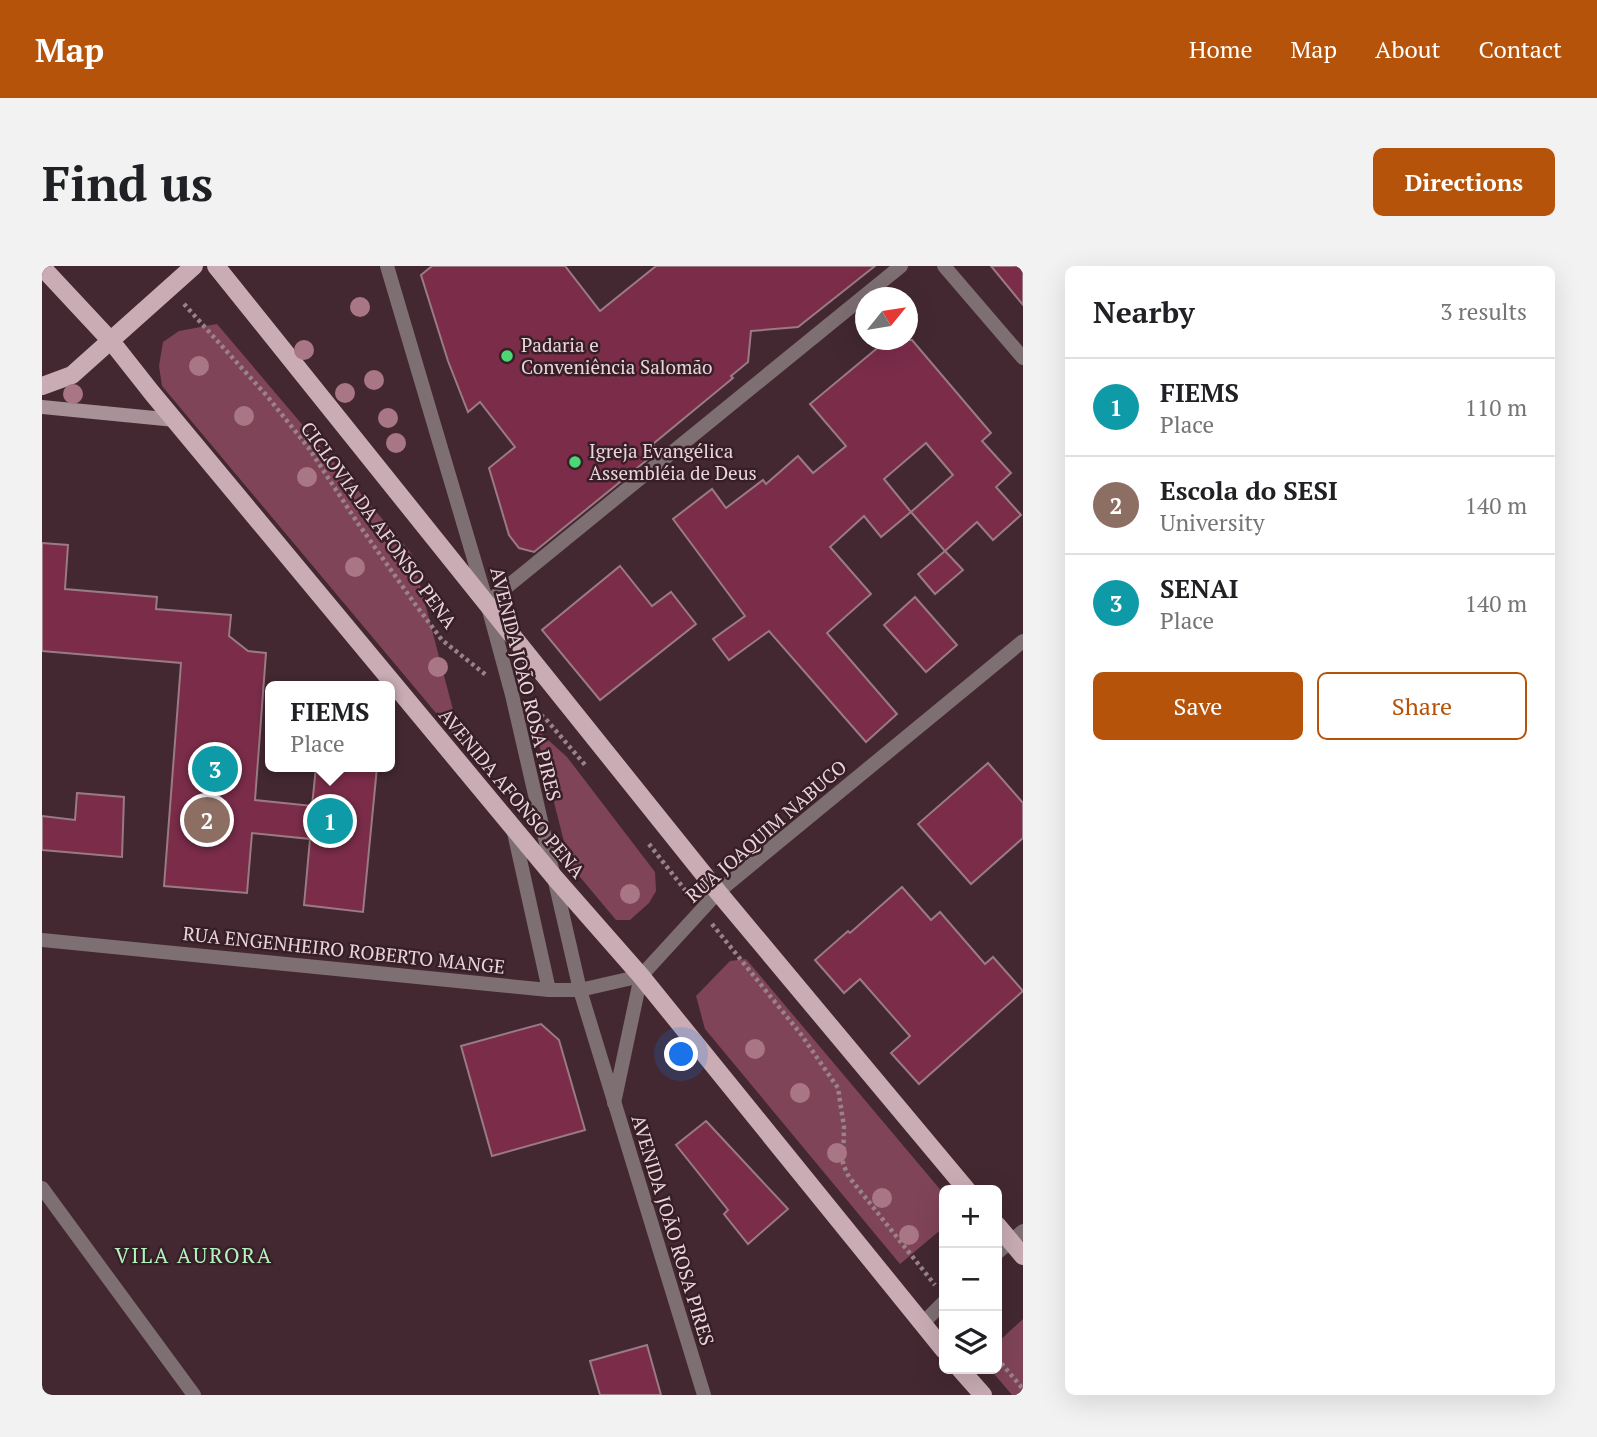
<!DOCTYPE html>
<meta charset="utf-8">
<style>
body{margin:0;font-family:"PT Serif",serif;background:#f2f2f2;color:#202124}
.controls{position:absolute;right:21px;bottom:21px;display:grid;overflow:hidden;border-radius:10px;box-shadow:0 7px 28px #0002}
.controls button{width:63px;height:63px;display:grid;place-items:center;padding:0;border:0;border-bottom:2px solid #e0e0e0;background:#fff;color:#202124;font:35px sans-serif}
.compass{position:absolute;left:813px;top:21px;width:63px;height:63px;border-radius:50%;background:#fff;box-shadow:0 7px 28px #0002;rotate:60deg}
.you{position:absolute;left:640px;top:789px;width:24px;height:24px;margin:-18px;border:5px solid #fff;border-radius:50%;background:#1a73e8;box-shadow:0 0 0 10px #1a73e833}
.badge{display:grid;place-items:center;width:46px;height:46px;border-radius:50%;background:#b45309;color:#fff;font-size:23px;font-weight:700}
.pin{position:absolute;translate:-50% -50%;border:4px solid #fff;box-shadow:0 2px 7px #0006}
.popup{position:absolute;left:223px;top:415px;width:130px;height:91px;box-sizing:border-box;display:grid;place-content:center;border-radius:10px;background:#fff;filter:drop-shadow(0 2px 5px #0005);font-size:23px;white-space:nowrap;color:#757577}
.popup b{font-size:26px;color:#202124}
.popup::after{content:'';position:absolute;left:50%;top:100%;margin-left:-14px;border:14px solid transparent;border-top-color:#fff}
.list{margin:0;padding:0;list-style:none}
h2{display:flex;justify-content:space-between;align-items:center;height:91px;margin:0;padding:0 28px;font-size:30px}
h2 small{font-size:23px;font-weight:400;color:#757577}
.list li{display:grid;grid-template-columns:46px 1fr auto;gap:21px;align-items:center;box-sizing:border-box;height:98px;padding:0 28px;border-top:2px solid #e0e0e0}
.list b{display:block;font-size:26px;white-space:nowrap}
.list p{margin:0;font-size:23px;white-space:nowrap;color:#757577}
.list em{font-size:23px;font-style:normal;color:#757577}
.actions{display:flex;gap:14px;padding:21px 28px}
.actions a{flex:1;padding:16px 0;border:2px solid #b45309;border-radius:10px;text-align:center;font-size:24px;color:#b45309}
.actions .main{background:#b45309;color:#fff}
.icon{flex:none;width:38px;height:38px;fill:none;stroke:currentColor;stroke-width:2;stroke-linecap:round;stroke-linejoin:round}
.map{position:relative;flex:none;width:981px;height:1129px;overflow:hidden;border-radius:10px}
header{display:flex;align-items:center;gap:42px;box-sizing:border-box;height:98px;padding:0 35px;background:#b45309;color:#fff}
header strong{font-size:33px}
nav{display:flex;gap:38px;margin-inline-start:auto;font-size:24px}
.intro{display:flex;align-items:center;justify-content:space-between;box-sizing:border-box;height:168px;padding:0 42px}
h1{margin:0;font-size:49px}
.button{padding:18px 32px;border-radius:10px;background:#b45309;color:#fff;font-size:24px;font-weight:700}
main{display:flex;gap:42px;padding:0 42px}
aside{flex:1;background:#fff;border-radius:10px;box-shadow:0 7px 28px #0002}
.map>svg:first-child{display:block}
.green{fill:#804458}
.building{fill:#7a2c49;stroke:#9a7a83;stroke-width:2;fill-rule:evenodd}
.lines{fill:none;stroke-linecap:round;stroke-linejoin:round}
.path{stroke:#99838a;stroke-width:4.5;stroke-dasharray:3.5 3.5;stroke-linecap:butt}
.minor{stroke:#7e6f73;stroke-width:14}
.tertiary{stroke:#7e6f73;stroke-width:14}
.secondary{stroke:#a89197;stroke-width:14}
.primary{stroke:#c9acb4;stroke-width:18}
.tree{fill:#a97686}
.poi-dot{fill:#4dd676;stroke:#381f27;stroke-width:2.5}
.labels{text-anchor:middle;stroke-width:5;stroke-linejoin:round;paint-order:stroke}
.poi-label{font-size:19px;fill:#e8d6db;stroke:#381f27;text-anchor:start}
.street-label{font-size:19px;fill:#e8d6db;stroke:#381f27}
.neighbourhood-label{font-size:21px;letter-spacing:2px;fill:#b1f4be;stroke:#381f27}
</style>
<header>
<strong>Map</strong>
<nav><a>Home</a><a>Map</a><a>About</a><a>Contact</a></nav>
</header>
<div class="intro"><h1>Find us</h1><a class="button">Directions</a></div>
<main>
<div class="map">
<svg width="981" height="1129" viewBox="0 0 981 1129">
<rect width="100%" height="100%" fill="#432831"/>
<!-- green -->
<g class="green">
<path d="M 175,58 L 370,288 L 420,478 L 120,120 L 117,100 L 121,76 L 137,65 Z"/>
<path d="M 493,462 L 525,491 L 613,606 L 614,625 L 607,637 L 588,654 L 574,654 L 528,599 Z"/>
<path d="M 704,693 L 902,928 L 902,961 L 858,998 L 663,763 L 654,730 L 688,695 Z"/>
<path d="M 981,1053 L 981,1129 L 970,1129 L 948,1103 L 955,1103 L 955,1077 Z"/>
</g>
<!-- building -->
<g class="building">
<path d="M 390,0 L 523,0 L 558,45 L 614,0 L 833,0 L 756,61 L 709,65 L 706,96 L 689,110 L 691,112 L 611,178 L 616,185 L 492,286 L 477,282 L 467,269 L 447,202 L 473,181 L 438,136 L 426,146 L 406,95 L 379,9 Z"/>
<path d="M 949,0 L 981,0 L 981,39 Z"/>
<path d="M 845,74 L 870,74 L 949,167 L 940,175 L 969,207 L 954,221 L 979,249 L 951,274 L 935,256 L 903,285 L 869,246 L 839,271 L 822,250 L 788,281 L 829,328 L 785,367 L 855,448 L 824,476 L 727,365 L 687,394 L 671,373 L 703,350 L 631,253 L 670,223 L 684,242 L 721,214 L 724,218 L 756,190 L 771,207 L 804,180 L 768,138 ZM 884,177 L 911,209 L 869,246 L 842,213 Z"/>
<path d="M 0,277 L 26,279 L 23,323 L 115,331 L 114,343 L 189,349 L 187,370 L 206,385 L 224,387 L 213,534 L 270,540 L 274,501 L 335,501 L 321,646 L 262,639 L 268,573 L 210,567 L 205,627 L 122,620 L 139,397 L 0,385 Z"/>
<path d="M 903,285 L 921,304 L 893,328 L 876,308 Z"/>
<path d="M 578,300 L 610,340 L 629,326 L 654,358 L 558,434 L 500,364 Z"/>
<path d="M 873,331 L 915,379 L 884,406 L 842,359 Z"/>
<path d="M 946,497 L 981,537 L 981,572 L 929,618 L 876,558 Z"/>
<path d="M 35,527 L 82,531 L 80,591 L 0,584 L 0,550 L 33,554 Z"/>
<path d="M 860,621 L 889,654 L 898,646 L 943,698 L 951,691 L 981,725 L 877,818 L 849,787 L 868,770 L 818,713 L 802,727 L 773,694 L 806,665 L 808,667 Z"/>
<path d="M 499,758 L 517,774 L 543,864 L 450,890 L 419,780 Z"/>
<path d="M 664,855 L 746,943 L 706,978 L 682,948 L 686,944 L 634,879 Z"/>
<path d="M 605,1079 L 619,1129 L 558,1129 L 548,1095 Z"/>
</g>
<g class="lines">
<!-- path -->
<g class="path">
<path d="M 142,38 L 225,130 L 266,181 L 315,256 L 373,338 L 400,374 L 444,409"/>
<path d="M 493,445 L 503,452 L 544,500"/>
<path d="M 607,578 L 647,629"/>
<path d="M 670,658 L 758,767 L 796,822 L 802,861 L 801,898 L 807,911 L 893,1019"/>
<path d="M 955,1092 L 981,1123"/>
</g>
<!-- minor -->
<g class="minor">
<path d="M 902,0 L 981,92"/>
<path d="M 445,337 L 859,0"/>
<path d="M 471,562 L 507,724"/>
<path d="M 0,674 L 507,724 L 538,724 L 599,710"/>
<path d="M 572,837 L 599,710 L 676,626 L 981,375"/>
<path d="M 0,922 L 152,1129"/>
<path d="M 955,987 L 981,965"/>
<path d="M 880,1058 L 902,1036"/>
</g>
<!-- tertiary -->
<path class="tertiary" d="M 345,0 L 445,337 L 470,429 L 538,724 L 662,1129"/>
<!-- secondary -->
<path class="secondary" d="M 0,141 L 133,154"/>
<!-- primary -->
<g class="primary">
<path d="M 174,0 L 676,626 L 925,924"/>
<path d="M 0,1 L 69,75 L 110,127 L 513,612 L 599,710 L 902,1084"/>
<path d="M 0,120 L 30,109 L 152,0"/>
<path d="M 955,959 L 981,990"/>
<path d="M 918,1103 L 941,1129"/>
</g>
</g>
<!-- trees -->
<g class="tree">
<circle cx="318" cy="41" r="10"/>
<circle cx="262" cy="84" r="10"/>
<circle cx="157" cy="100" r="10"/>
<circle cx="332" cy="114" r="10"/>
<circle cx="303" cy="127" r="10"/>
<circle cx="31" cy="128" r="10"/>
<circle cx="202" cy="150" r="10"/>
<circle cx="346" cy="152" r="10"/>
<circle cx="354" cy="177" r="10"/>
<circle cx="265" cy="211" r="10"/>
<circle cx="313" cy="301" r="10"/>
<circle cx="396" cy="401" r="10"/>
<circle cx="588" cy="628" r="10"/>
<circle cx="713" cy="783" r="10"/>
<circle cx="758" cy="827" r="10"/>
<circle cx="795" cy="887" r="10"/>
<circle cx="840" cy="932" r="10"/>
<circle cx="867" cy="969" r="10"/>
</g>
<!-- markers -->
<g class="poi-dot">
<circle cx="465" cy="90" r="7"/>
<circle cx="533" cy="196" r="7"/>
</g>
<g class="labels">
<!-- poi labels -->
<g class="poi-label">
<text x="479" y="86">Padaria e<tspan x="479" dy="22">Conveniência Salomão</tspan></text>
<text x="547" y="192">Igreja Evangélica<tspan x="547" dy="22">Assembléia de Deus</tspan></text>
</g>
<!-- street labels -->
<g class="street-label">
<text transform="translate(337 259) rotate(54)" y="7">CICLOVIA DA AFONSO PENA</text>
<text transform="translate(484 418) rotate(76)" y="7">AVENIDA JOÃO ROSA PIRES</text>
<text transform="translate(470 527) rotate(50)" y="7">AVENIDA AFONSO PENA</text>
<text transform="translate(724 565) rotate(-41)" y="7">RUA JOAQUIM NABUCO</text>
<text transform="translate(302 684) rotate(6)" y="7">RUA ENGENHEIRO ROBERTO MANGE</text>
<text transform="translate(631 964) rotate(73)" y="7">AVENIDA JOÃO ROSA PIRES</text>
</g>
<!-- neighbourhood labels -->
<g class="neighbourhood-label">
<text x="152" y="997">VILA AURORA</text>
</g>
</g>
</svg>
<div class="controls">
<button>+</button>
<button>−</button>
<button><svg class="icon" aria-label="layers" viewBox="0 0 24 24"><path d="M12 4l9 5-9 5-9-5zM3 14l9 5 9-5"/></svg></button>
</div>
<svg class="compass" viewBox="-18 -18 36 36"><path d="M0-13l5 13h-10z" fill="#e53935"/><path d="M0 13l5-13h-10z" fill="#757577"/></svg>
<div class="you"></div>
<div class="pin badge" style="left:288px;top:555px;background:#0f9aa8">1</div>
<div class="popup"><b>FIEMS</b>Place</div>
<div class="pin badge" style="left:165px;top:554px;background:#8d6e63">2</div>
<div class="pin badge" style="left:173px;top:503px;background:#0f9aa8">3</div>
</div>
<aside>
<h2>Nearby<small>3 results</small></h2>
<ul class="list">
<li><span class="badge" style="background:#0f9aa8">1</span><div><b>FIEMS</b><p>Place</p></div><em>110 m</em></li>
<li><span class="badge" style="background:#8d6e63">2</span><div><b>Escola do SESI</b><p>University</p></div><em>140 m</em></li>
<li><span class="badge" style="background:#0f9aa8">3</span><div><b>SENAI</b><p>Place</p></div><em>140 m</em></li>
</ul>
<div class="actions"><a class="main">Save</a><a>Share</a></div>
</aside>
</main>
